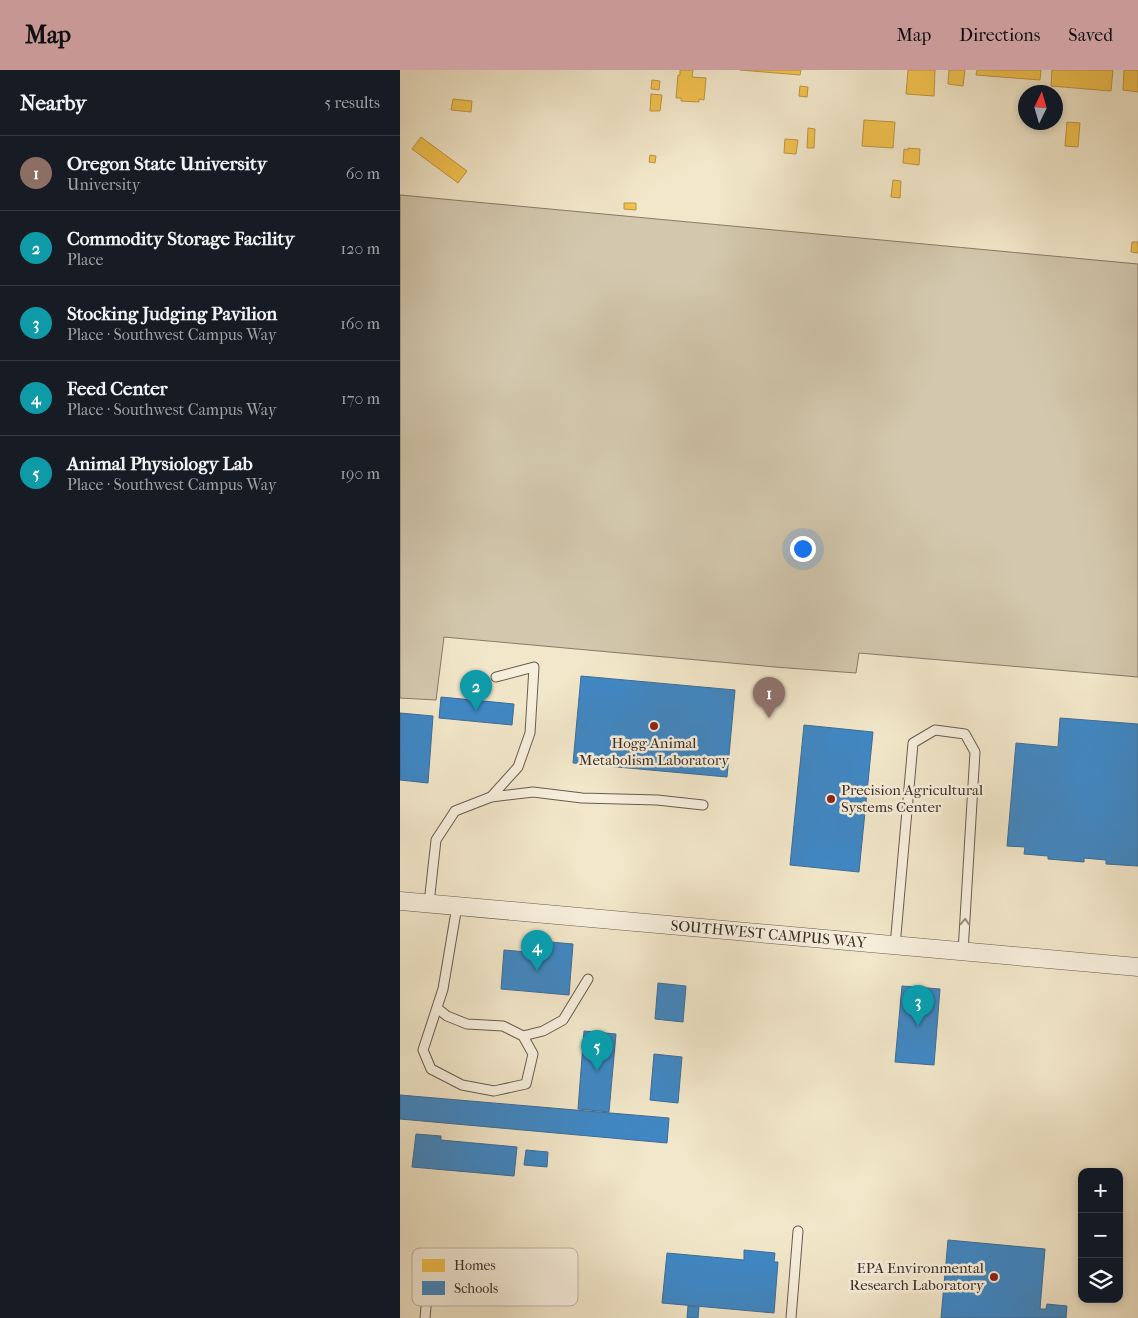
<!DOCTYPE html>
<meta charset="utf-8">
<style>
body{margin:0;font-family:"IM FELL French Canon",serif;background:#242831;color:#f1f3f6}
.controls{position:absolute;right:15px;bottom:15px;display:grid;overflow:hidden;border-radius:10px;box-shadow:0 2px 8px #0003}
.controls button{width:45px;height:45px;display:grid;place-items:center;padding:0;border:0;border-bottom:1px solid #363941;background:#171b24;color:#f1f3f6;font:25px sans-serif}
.compass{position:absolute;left:618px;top:15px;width:45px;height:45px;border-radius:50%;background:#171b24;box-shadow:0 2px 8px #0003;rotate:5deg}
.you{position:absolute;left:402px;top:478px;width:18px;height:18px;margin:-12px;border:4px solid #fff;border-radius:50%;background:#1a73e8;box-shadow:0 0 0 8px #1a73e833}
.badge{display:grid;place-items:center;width:32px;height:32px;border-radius:50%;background:#c59692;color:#fff;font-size:16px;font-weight:700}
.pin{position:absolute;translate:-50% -41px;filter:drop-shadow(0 1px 2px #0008)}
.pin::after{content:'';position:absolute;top:26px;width:18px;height:15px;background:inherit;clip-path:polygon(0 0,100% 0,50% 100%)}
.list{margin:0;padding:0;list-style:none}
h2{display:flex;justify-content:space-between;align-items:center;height:65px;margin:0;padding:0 20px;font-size:21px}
h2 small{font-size:16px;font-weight:400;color:#9ea1a6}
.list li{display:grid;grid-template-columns:32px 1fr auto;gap:15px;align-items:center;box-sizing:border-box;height:75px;padding:0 20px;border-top:1px solid #363941}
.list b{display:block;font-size:19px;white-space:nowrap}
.list p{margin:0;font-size:16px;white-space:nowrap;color:#9ea1a6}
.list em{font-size:16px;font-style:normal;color:#9ea1a6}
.icon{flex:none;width:28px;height:28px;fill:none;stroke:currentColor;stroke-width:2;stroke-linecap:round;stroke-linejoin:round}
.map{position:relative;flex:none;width:738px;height:1248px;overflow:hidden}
header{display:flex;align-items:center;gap:30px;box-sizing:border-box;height:70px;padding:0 25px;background:#c59692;color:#111}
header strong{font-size:24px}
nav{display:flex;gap:28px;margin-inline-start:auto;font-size:18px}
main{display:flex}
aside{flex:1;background:#171b24}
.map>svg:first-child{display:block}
.green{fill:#d3c8ae;stroke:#877b6a}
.homes{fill:#f2c14e;stroke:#bb9542}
.schools{fill:#3f88c5;stroke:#3e6d96}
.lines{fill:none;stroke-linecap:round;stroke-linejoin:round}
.lane-casing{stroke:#695c50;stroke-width:11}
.street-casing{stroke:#695c50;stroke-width:19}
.lane{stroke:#f7efdd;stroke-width:9}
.street{stroke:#f7efdd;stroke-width:18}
.oneway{stroke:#998e82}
.poi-dot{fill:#8f2418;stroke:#f7efdd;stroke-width:2}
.labels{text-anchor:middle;stroke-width:5;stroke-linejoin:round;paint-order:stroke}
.poi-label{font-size:15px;fill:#3b2e27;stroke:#f7efdd}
.street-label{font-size:15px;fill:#3b2e27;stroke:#f7efdd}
.key{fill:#f7efdd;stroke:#bfb5a6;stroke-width:1}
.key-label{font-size:14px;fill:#3b2e27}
</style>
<header>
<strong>Map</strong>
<nav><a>Map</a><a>Directions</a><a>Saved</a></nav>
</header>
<main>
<aside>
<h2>Nearby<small>5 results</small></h2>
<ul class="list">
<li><span class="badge" style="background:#8d6e63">1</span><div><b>Oregon State University</b><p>University</p></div><em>60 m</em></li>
<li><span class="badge" style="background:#0f9aa8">2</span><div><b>Commodity Storage Facility</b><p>Place</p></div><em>120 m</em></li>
<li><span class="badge" style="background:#0f9aa8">3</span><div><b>Stocking Judging Pavilion</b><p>Place · Southwest Campus Way</p></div><em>160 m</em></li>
<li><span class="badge" style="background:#0f9aa8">4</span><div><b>Feed Center</b><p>Place · Southwest Campus Way</p></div><em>170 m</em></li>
<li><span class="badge" style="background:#0f9aa8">5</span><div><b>Animal Physiology Lab</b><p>Place · Southwest Campus Way</p></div><em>190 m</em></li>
</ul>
</aside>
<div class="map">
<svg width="738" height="1248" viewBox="0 0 738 1248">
<rect width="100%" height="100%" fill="#f2e7ca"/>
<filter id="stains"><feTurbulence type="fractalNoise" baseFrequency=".004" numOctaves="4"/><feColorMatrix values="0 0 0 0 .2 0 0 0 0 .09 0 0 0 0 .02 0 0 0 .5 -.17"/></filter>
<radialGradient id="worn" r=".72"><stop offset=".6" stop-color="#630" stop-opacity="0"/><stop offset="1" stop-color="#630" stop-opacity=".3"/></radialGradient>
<!-- green -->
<path class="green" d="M 0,125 L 738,194 L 738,607 L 459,583 L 456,603 L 375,597 L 44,567 L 36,630 L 0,628 Z"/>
<!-- homes -->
<g class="homes">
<path d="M 280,0 L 293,0 L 292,7 L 306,8 L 304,30 L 299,29 L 299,32 L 281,31 L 281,28 L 276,28 L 278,5 L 280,5 Z"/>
<path d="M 340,0 L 401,0 L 400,5 Z"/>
<path d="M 508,0 L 535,0 L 534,26 L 506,24 Z"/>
<path d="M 549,0 L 565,0 L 563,16 L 548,14 Z"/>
<path d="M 577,0 L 641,0 L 640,10 L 576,5 Z"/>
<path d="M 652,0 L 713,0 L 711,21 L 651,16 Z"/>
<path d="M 724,0 L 738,0 L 738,22 L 723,20 Z"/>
<path d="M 252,10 L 260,11 L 259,20 L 251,19 Z"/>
<path d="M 400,16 L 408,17 L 407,27 L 399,26 Z"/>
<path d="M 251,24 L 262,25 L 260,41 L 250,41 Z"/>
<path d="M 53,29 L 72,31 L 71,42 L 51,40 Z"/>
<path d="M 464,50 L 495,52 L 493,78 L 462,76 Z"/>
<path d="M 667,52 L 680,53 L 678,77 L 665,76 Z"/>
<path d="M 408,58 L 415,59 L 414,78 L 407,78 Z"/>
<path d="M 21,67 L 67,101 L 58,113 L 12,79 Z"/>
<path d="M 385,69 L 398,70 L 396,84 L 384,83 Z"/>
<path d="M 508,78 L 520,79 L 519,95 L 503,93 L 504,79 L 508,80 Z"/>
<path d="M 250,85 L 256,86 L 255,93 L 249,92 Z"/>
<path d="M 493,110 L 501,111 L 500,128 L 491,127 Z"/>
<path d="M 224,133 L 236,133 L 236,140 L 224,139 Z"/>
<path d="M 732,172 L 738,172 L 738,183 L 731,182 Z"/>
</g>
<!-- schools -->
<g class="schools">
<path d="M 181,606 L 335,620 L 327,707 L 173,693 Z"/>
<path d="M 41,627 L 114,634 L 112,655 L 39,648 Z"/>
<path d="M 0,643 L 33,646 L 28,713 L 0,710 Z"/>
<path d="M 660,648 L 738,654 L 738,796 L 706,794 L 706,790 L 684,788 L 684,792 L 648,789 L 648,786 L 624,784 L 625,777 L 607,776 L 616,673 L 658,677 Z"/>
<path d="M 404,655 L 473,662 L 459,802 L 390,795 Z"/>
<path d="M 139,871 L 173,874 L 169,925 L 101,919 L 104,880 L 138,883 Z"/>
<path d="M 258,913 L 286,916 L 283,952 L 255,949 Z"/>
<path d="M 502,916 L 540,919 L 534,995 L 495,992 Z"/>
<path d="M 184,961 L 216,964 L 209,1042 L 178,1039 Z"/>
<path d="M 254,984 L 282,987 L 278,1033 L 250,1030 Z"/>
<path d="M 0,1025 L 269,1048 L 267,1073 L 0,1049 Z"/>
<path d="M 16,1064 L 41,1066 L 41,1070 L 117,1077 L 114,1106 L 12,1097 Z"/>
<path d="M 126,1080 L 148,1082 L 147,1097 L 124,1095 Z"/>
<path d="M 548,1170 L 645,1179 L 640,1239 L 646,1239 L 647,1234 L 667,1236 L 666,1248 L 541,1248 Z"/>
<path d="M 344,1180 L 375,1183 L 374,1192 L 378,1192 L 374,1243 L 262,1233 L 267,1183 L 344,1190 Z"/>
<path d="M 288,1236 L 299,1237 L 298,1248 L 287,1248 Z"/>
</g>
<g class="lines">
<!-- lane casing -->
<g class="lane-casing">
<g id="lane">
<path d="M 91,727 L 118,697 L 130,663 L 134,597 L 96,607"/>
<path d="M 29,833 L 36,770 L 55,741 L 91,727 L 133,722 L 182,728 L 257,730 L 303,735"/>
<path d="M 495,876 L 513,673 L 535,660 L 565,664 L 575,682 L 563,882"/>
<path d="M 37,938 L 47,946 L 67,954 L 103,956 L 123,966 L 133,984 L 126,1014 L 94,1021 L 62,1015 L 31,999 L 23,980 L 43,919 L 57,836"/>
<path d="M 123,966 L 143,961 L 163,950 L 188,909"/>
<path d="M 25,1248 L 29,1204"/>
<path d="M 391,1248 L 398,1161"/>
</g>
</g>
<!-- street casing -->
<g class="street-casing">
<g id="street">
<path id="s1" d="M 0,831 L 738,897"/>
</g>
</g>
<!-- lane -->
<use href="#lane" class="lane"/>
<!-- street -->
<use href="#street" class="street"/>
</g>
<!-- one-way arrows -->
<defs><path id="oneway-chevron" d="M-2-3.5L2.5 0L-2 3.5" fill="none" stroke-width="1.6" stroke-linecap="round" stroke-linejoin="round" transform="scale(1.25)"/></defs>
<use class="oneway" href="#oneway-chevron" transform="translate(565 852) rotate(-87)"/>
<!-- markers -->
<g class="poi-dot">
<circle cx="254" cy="656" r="5"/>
<circle cx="431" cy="729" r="5"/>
<circle cx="594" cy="1207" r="5"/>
</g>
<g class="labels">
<!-- poi labels -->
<g class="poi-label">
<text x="254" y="678">Hogg Animal<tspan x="254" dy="17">Metabolism Laboratory</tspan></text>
<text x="441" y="725" text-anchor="start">Precision Agricultural<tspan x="441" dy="17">Systems Center</tspan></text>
<text x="584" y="1203" text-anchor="end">EPA Environmental<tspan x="584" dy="17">Research Laboratory</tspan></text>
</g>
<!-- street labels -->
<g class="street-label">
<text dy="5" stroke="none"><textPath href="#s1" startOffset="370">SOUTHWEST CAMPUS WAY</textPath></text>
</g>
</g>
<!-- legend -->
<rect x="12" y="1178" width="166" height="58" rx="8" class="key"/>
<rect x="22" y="1189" width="23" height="13" fill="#f2c14e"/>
<rect x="22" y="1211" width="23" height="14" fill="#3f88c5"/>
<g class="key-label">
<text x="54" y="1200">Homes</text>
<text x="54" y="1223">Schools</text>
</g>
<rect width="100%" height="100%" filter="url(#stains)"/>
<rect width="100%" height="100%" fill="url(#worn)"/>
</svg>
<div class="controls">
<button>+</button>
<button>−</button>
<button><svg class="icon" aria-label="layers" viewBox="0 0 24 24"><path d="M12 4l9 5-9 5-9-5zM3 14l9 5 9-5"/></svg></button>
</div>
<svg class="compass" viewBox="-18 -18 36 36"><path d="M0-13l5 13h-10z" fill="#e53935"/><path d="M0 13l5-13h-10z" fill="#9ea1a6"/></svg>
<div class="you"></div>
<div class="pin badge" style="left:369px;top:648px;background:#8d6e63">1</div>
<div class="pin badge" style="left:76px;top:641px;background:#0f9aa8">2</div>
<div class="pin badge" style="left:518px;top:956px;background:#0f9aa8">3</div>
<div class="pin badge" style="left:137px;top:901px;background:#0f9aa8">4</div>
<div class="pin badge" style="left:197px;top:1001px;background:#0f9aa8">5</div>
</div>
</main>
